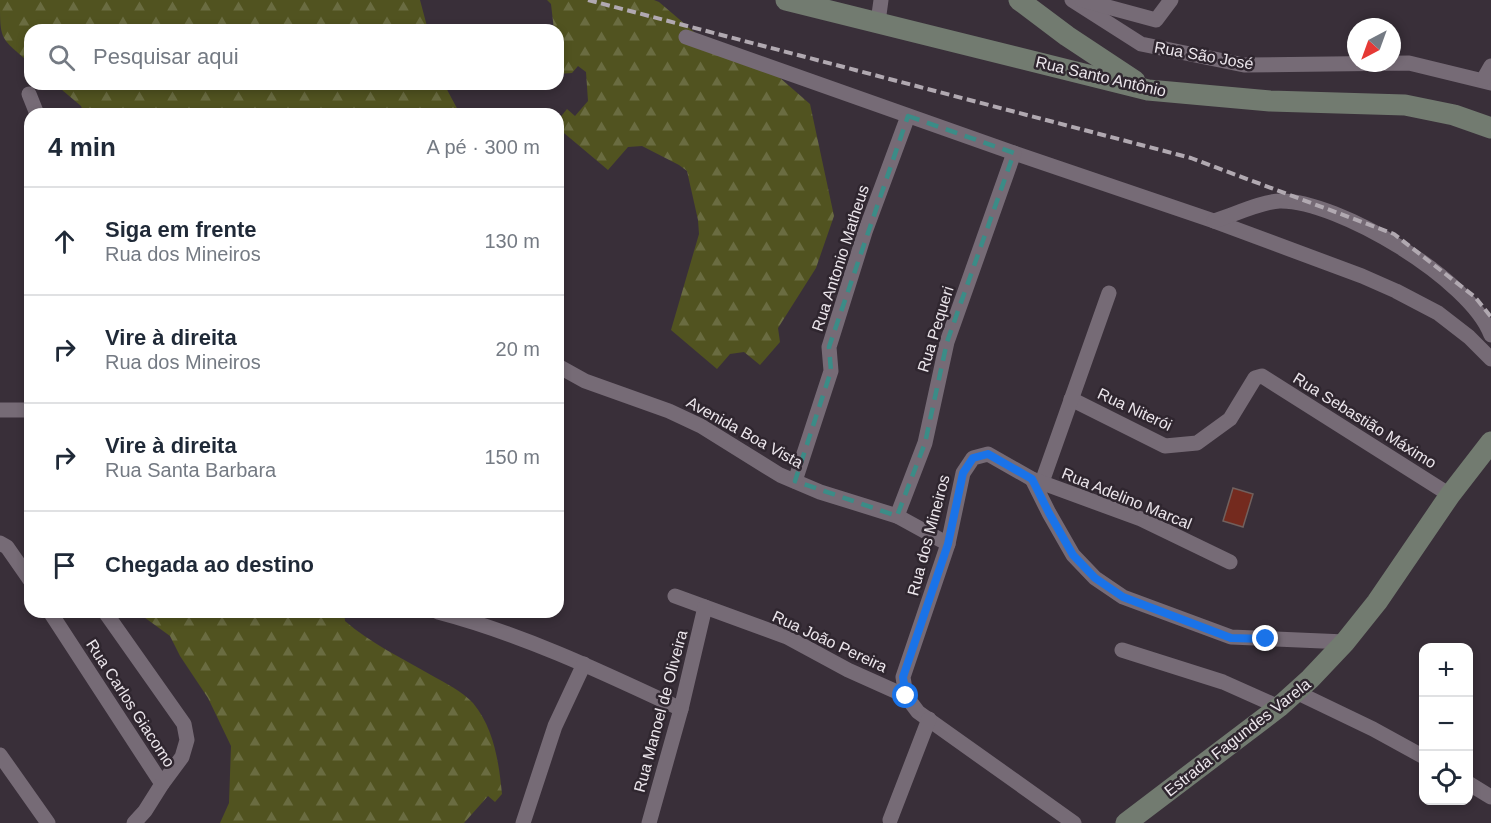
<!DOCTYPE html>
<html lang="pt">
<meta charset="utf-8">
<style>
body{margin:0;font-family:Arial,sans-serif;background:#f6f6f7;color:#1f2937}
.controls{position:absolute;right:18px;bottom:18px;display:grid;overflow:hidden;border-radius:12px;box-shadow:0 3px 9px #0003}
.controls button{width:54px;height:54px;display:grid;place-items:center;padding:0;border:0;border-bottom:2px solid #e0e1e3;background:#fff;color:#1f2937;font:30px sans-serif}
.compass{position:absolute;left:1347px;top:18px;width:54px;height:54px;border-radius:50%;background:#fff;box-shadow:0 3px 9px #0003;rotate:221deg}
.stop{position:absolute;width:18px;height:18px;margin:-14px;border:4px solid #1a73e8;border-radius:50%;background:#fff}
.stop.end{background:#1a73e8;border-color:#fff;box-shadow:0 2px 6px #0008}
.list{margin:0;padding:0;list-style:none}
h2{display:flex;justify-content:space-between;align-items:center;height:78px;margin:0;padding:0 24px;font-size:26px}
h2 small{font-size:20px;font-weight:400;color:#747a83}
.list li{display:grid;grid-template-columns:39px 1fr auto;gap:18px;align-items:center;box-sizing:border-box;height:108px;padding:0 24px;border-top:2px solid #e0e1e3}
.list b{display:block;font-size:22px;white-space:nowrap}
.list p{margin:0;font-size:20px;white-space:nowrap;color:#747a83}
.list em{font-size:20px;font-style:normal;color:#747a83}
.icon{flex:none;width:33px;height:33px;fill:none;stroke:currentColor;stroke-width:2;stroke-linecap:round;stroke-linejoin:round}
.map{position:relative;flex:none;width:1491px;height:823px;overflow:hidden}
.search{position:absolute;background:#fff;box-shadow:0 3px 9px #0003;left:24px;top:24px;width:540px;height:66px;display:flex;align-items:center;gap:15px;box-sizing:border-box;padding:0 21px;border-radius:18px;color:#747a83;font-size:22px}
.panel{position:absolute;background:#fff;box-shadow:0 3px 9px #0003;left:24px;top:108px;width:540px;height:510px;border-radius:18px}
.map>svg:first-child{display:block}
.forest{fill:url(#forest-firs)}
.building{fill:#742a1e;stroke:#71605d;stroke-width:1.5}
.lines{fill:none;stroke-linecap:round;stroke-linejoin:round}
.street{stroke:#766b76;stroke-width:15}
.secondary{stroke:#727b70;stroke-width:21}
.rail{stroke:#b1a9b1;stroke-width:4;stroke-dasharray:9 4.5;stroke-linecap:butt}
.route{stroke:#1a73e8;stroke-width:8}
.marked{fill:none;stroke:#3b8c87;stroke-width:4.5;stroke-dasharray:12 8;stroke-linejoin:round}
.labels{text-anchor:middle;stroke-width:5;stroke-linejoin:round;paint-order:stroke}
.street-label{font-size:16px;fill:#ece6ec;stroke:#2f262f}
</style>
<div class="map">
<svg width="1491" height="823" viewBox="0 0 1491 823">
<defs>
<pattern id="forest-firs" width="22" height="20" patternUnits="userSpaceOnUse" patternTransform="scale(1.5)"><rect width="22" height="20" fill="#515320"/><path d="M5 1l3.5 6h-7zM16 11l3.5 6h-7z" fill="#6a6c41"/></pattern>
</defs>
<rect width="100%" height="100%" fill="#392f39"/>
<!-- forest -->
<g class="forest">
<path d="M 0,0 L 420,0 L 428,30 L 30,30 L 30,63 C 0,37 0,41 0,0 Z"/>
<path d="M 547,0 L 654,0 L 659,2 L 720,54 L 772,71 L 810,104 L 834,216 L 816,268 L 778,328 L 780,342 L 760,365 L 744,352 L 730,354 L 717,369 L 671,330 L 699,234 L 698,220 L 687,171 L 679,165 L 642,146 L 628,147 L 608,170 L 558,128 L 558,120 L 567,109 L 575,116 L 588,101 L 586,72 L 578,66 L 572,73 L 558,74 L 558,30 L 554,30 L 551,4 Z"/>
<path d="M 55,84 L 444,84 L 460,114 L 84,114 L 81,106 Z"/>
<path d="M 137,612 L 344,612 L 345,621 C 370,643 402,658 431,675 C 445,683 462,691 473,703 C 494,728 499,763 502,794 L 495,802 L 488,796 L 464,823 L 220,823 L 229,803 L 231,746 L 208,698 L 180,656 L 170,636 Z"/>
</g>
<!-- building -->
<path class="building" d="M 1233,488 L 1253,494 L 1243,527 L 1223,521 Z"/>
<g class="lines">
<!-- street -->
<g class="street">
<path d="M 1072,0 L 1141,44 L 1244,65 L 1409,63 L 1491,83"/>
<path d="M 1082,0 L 1156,20 L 1171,0"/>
<path d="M 878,22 L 881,0"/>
<path d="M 686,37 L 1014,153 L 1214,221 L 1362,276 L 1396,291 L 1438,313 L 1469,337 L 1491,359"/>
<path d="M 1483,80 L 1491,66"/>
<path d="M 29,94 L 37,114"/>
<path d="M 1214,221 C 1231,216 1263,201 1280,201 C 1338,200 1471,280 1491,335"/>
<path d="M 558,366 L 585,381 L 669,411 L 701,426 L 780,475 L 820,492 L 897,516 L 948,544"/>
<path d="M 1071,399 L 1165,446 L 1197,443 L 1230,419 L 1255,378 L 1262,376 L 1450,495"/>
<path d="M 0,410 L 30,410"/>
<path d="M 1032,479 L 1049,513 L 1073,555 L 1095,578 L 1123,597 L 1231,637 L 1345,642"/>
<path d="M 795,481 L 831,371 L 829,347 L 865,232 L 908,116"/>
<path d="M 1042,482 L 1109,293"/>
<path d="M 897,516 L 925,443 L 947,342 L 1014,153"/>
<path d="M 0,543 L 7,547 L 30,580"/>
<path d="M 675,596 L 787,637 L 848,670 L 906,696 L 918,712 L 1074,823"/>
<path d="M 50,612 L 162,784"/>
<path d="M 105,612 L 184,724 L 187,740 L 182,757 L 162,784 L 145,811 L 134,823"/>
<path d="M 438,612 C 522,634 602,672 681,709"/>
<path d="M 1122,650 L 1223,682 L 1279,707"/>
<path d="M 1296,692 L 1373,729 L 1424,757"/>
<path d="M 906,696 L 903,677 L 948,544 L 963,473 L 973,458 L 988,454 L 1032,479 L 1141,519 L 1230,562"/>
<path d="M 0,755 L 48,823"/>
<path d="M 1468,783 L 1491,797"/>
<path d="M 890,820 L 929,719"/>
<path d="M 523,823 L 555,726 L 584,664"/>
<path d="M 649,823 L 681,709 L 705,607"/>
</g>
<!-- secondary -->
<g class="secondary">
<path d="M 786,0 L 1148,90 L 1270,101 L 1405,105 L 1454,115 L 1491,128"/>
<path d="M 1019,0 L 1067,36 L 1135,81"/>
<path d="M 1126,823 L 1279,707 L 1310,679 L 1345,642 L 1377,602 L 1450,495 L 1491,442"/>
</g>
<!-- rail -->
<path class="rail" d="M 588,0 L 1191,158 L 1394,234 L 1475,297 L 1491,317"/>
</g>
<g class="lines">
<!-- route -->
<path class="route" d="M 906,696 L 903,677 L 948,544 L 963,473 L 973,458 L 988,454 L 1032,479 L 1049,513 L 1073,555 L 1095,578 L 1123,597 L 1231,638 L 1266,639"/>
</g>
<!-- marked area -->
<path class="marked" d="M 908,116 L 1014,153 L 947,342 L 925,443 L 897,516 L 795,481 L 831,371 L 829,347 Z"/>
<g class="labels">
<!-- street labels -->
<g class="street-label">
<text transform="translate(1204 55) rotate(10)" y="6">Rua São José</text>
<text transform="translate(1101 76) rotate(13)" y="6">Rua Santo Antônio</text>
<text transform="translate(840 258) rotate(-72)" y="6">Rua Antonio Matheus</text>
<text transform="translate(935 329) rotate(-73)" y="6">Rua Pequeri</text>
<text transform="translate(1135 409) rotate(25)" y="6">Rua Niterói</text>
<text transform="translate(1365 420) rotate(32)" y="6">Rua Sebastião Máximo</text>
<text transform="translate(745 432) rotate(29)" y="6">Avenida Boa Vista</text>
<text transform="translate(1127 498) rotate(22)" y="6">Rua Adelino Marcal</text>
<text transform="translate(928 535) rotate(-75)" y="6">Rua dos Mineiros</text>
<text transform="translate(830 641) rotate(25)" y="6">Rua João Pereira</text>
<text transform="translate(131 703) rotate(57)" y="6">Rua Carlos Giacomo</text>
<text transform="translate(660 711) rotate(-75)" y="6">Rua Manoel de Oliveira</text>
<text transform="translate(1237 737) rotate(-38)" y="6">Estrada Fagundes Varela</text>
</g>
</g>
</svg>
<div class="controls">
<button>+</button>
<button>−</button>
<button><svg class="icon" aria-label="locate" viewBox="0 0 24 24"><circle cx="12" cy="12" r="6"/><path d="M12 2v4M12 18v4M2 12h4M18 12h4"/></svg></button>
</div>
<svg class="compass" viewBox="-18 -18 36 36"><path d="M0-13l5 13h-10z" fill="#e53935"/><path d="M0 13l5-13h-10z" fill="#747a83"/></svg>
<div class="stop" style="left:906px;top:696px"></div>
<div class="stop end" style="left:1266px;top:639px"></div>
<div class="search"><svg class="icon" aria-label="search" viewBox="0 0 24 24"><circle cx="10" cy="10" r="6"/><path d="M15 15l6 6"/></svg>Pesquisar aqui</div>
<section class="panel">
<h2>4 min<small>A pé · 300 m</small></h2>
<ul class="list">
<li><svg class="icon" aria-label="ahead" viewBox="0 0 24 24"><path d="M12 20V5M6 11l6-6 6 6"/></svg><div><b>Siga em frente</b><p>Rua dos Mineiros</p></div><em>130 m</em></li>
<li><svg class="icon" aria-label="right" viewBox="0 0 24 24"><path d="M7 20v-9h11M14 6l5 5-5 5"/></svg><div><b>Vire à direita</b><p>Rua dos Mineiros</p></div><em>20 m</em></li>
<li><svg class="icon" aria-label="right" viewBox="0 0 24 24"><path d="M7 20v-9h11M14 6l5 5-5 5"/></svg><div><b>Vire à direita</b><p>Rua Santa Barbara</p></div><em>150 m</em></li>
<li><svg class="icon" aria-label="arrive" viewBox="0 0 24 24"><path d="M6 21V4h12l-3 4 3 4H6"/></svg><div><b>Chegada ao destino</b></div></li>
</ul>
</section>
</div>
